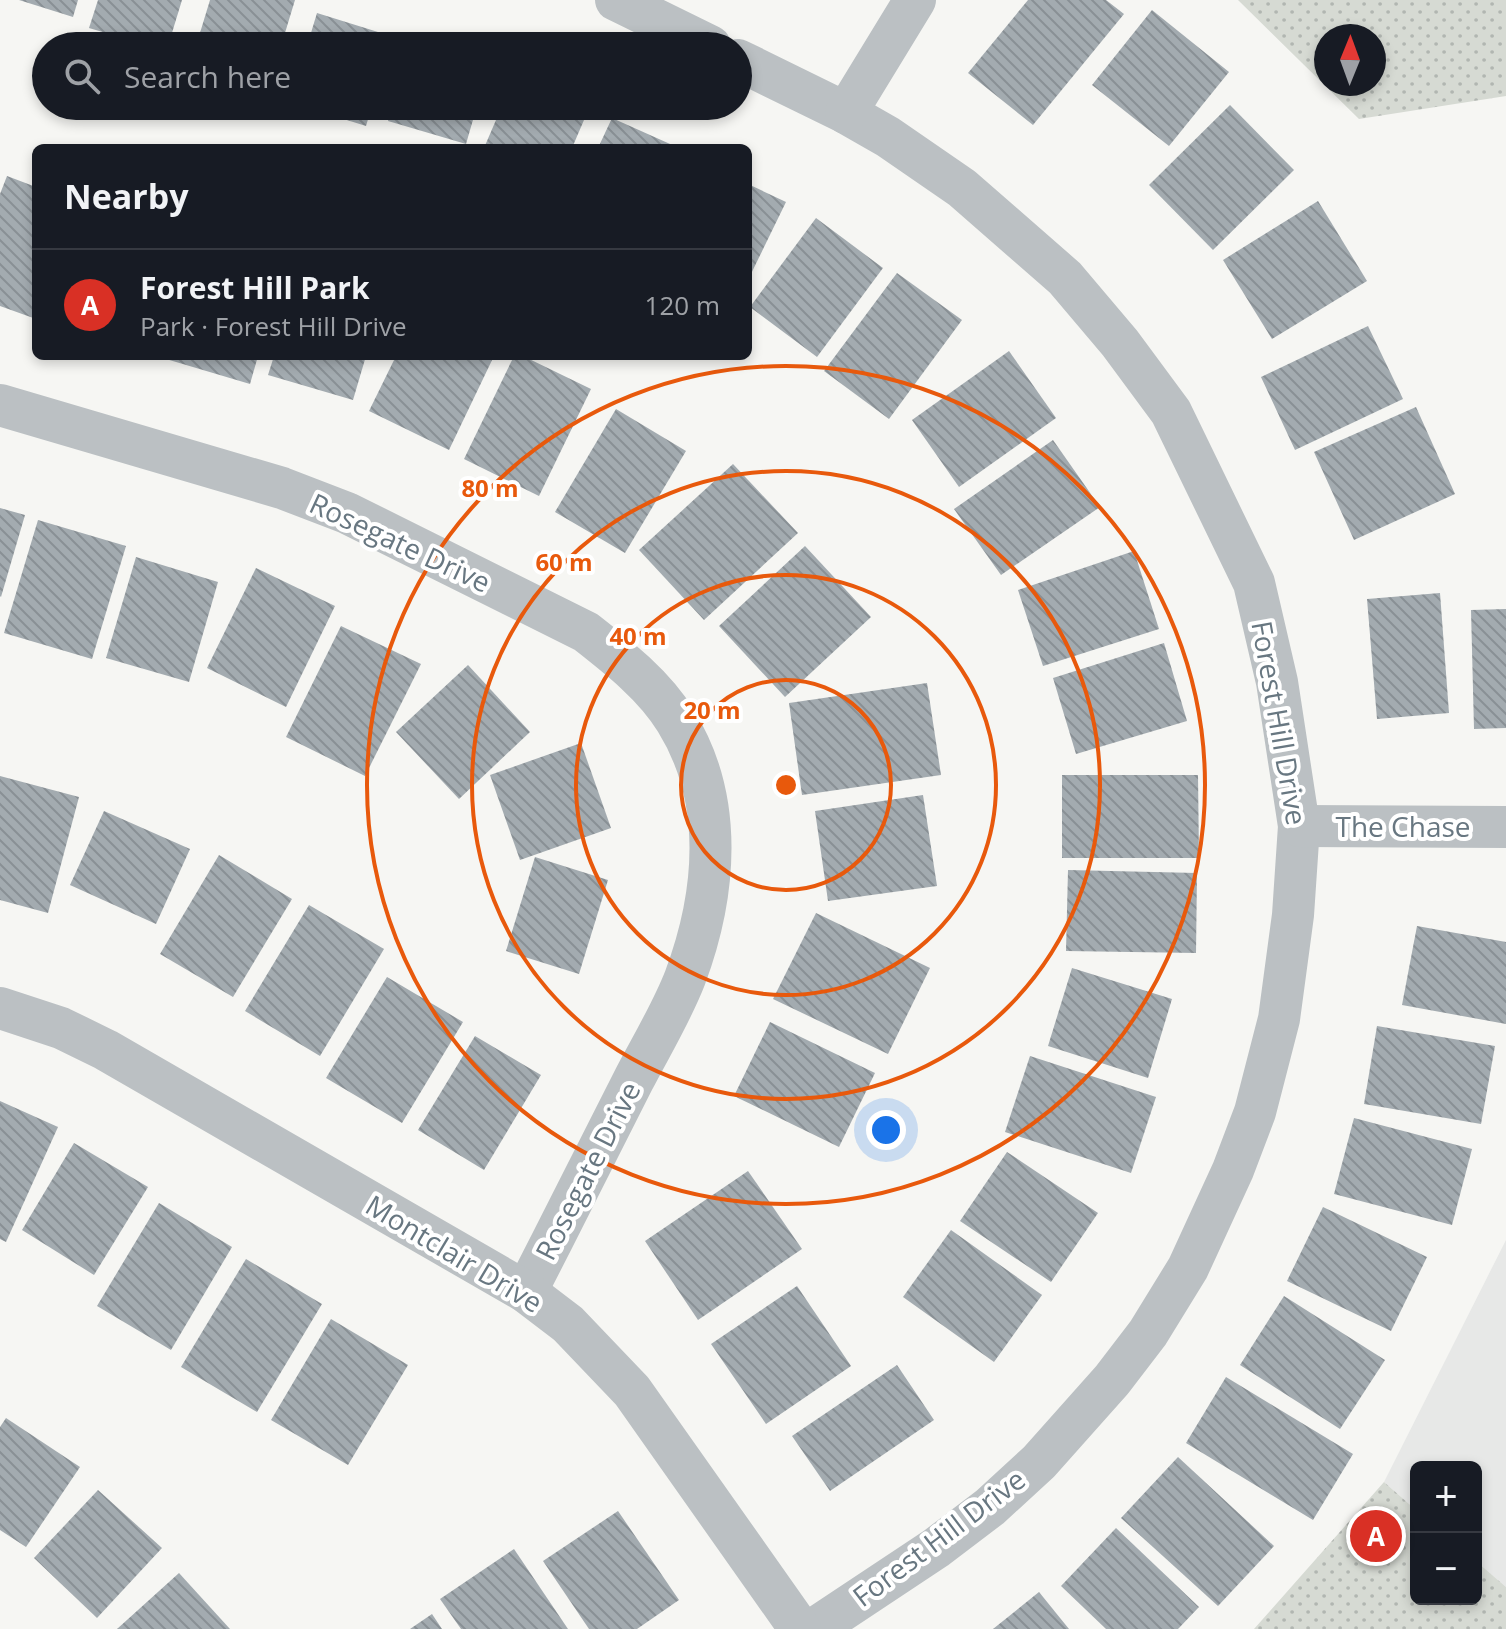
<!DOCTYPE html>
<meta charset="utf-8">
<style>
body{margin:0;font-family:"Open Sans",sans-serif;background:#242831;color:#f1f3f6}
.controls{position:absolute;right:24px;bottom:24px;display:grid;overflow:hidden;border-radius:12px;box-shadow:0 4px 12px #0003}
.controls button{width:72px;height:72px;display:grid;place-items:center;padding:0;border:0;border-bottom:2px solid #363941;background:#171b24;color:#f1f3f6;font:40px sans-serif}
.compass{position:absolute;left:1314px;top:24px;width:72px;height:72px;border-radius:50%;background:#171b24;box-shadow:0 4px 12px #0003;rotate:1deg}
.you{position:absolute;left:886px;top:1130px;width:28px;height:28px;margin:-20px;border:6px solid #fff;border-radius:50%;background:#1a73e8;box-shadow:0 0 0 12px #1a73e833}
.badge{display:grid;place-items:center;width:52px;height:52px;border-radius:50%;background:#d93025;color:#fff;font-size:26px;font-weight:700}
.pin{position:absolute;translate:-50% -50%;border:4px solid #fff;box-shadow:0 2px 8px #0006}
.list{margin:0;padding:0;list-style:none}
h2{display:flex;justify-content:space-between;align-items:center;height:104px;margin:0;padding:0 32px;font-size:34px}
h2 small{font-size:26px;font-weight:400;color:#9ea1a6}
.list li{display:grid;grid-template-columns:52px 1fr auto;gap:24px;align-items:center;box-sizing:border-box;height:112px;padding:0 32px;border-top:2px solid #363941}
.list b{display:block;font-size:30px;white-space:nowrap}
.list p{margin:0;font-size:26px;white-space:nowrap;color:#9ea1a6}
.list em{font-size:26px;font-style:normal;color:#9ea1a6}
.icon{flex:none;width:44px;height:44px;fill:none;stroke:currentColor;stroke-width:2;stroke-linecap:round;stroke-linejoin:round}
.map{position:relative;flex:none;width:1506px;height:1629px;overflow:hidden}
.search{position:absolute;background:#171b24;box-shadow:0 4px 12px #0003;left:32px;top:32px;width:720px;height:88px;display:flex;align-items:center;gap:20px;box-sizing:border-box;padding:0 28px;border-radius:44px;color:#9ea1a6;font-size:30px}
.panel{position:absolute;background:#171b24;box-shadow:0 4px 12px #0003;left:32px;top:144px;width:720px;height:216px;border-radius:12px}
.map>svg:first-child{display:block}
.built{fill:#e7e8e7}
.grass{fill:url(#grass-dots);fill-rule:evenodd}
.building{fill:url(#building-back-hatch)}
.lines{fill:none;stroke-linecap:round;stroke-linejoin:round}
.minor{stroke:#bbc0c3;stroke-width:42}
.ring{fill:none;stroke:#e8590c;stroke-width:4}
.labels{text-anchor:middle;stroke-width:8;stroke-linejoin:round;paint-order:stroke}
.street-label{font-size:28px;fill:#687781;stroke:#fff}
.centre{fill:#e8590c;stroke:#fff;stroke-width:4}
.ring-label{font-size:24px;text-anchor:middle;font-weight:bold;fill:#e8590c;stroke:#fff;stroke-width:8;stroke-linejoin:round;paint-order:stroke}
</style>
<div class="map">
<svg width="1506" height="1629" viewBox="0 0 1506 1629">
<defs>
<pattern id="grass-dots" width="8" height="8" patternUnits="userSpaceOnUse" patternTransform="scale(2)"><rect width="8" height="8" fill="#d6dad3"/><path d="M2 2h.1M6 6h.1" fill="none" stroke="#b1b6b1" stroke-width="1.8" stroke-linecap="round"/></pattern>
<pattern id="building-back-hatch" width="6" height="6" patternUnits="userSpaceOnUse" patternTransform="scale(2)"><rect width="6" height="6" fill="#a3abb0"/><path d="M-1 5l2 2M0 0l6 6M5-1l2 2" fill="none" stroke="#899095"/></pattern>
</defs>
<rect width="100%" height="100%" fill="#f6f6f3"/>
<!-- built -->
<path class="built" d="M 1506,1240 L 1506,1587 L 1476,1561 L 1476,1467 L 1416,1467 L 1416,1510 L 1384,1482 Z"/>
<!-- grass -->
<g class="grass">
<path d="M 1238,0 L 1506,0 L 1506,96 L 1359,119 ZM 1326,36 L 1374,36 L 1374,84 L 1326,84 Z"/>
<path d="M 1384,1482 L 1416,1510 L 1416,1599 L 1476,1599 L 1476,1561 L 1506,1587 L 1506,1629 L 1254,1629 Z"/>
</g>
<!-- building -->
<g class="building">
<path d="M 19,0 L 78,0 L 73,17 Z"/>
<path d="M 98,0 L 182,0 L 168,46 L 150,46 L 89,28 Z"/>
<path d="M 210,0 L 295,0 L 281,46 L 196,46 Z"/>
<path d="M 1028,0 L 1106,0 L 1124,14 L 1033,125 L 968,73 Z"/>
<path d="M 1152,10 L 1229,72 L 1169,146 L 1092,85 Z"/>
<path d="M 317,13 L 394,37 L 391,46 L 307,46 Z"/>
<path d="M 415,33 L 457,45 L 457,46 L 411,46 Z"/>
<path d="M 1230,105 L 1294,170 L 1213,250 L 1149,185 Z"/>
<path d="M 302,106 L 372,106 L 366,126 Z"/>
<path d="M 392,106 L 477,106 L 466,144 L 388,121 Z"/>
<path d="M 502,106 L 590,106 L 572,148 L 484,148 Z"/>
<path d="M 612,118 L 679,148 L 598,148 Z"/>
<path d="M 7,176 L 36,187 L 36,319 L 0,306 L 0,194 Z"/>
<path d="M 748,184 L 786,202 L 748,280 Z"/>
<path d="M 1318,201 L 1367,281 L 1272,339 L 1223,260 Z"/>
<path d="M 816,218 L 883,268 L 817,357 L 750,307 Z"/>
<path d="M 897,273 L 962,320 L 889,419 L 824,371 Z"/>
<path d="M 1368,326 L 1403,399 L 1295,450 L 1261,377 Z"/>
<path d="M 1009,351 L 1056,418 L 959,487 L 912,420 Z"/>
<path d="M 167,356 L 258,356 L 250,384 L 166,359 Z"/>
<path d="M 274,356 L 366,356 L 353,400 L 268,375 Z"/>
<path d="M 396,356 L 494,356 L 449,450 L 369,411 Z"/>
<path d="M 514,356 L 523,356 L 591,389 L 539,496 L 464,459 Z"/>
<path d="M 1416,407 L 1455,494 L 1354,540 L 1314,452 Z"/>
<path d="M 616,409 L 686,451 L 625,553 L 555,512 Z"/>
<path d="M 1053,440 L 1100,507 L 1001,575 L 954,509 Z"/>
<path d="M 733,464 L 798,533 L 704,620 L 639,550 Z"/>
<path d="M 0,508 L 25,515 L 1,597 L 0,596 Z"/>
<path d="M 38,520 L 126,546 L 92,659 L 4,633 Z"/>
<path d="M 805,546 L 871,617 L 785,697 L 719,626 Z"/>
<path d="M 1134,551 L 1159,629 L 1043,666 L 1018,590 Z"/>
<path d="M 136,557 L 218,582 L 189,682 L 106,658 Z"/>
<path d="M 256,568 L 335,606 L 286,707 L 207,668 Z"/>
<path d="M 1440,593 L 1449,713 L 1377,719 L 1367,599 Z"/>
<path d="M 1506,609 L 1506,728 L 1474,729 L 1471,610 Z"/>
<path d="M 341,626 L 421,664 L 365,776 L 286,737 Z"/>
<path d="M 1164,643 L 1187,721 L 1076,754 L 1053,678 Z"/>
<path d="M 468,665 L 530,732 L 459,799 L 396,732 Z"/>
<path d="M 927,683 L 941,775 L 802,795 L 789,703 Z"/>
<path d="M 581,743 L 611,828 L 520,860 L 490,775 Z"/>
<path d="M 1062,775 L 1198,775 L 1199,858 L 1062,858 Z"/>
<path d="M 0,776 L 79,797 L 48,913 L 0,900 Z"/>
<path d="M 923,795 L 937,886 L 828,901 L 815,811 Z"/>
<path d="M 104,811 L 190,849 L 156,924 L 70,885 Z"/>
<path d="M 219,855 L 292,899 L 233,997 L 160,954 Z"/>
<path d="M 535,857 L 608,880 L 579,974 L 506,951 Z"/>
<path d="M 1068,870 L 1197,873 L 1196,953 L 1066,951 Z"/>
<path d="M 309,905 L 384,949 L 320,1056 L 245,1011 Z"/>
<path d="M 816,913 L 930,968 L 888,1054 L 773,999 Z"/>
<path d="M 1417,926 L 1506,942 L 1506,1024 L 1402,1005 Z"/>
<path d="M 1072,968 L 1172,999 L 1148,1078 L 1048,1046 Z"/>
<path d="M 387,977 L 463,1022 L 402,1123 L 326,1078 Z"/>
<path d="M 770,1022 L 875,1073 L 839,1147 L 734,1096 Z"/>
<path d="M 1377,1026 L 1495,1046 L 1481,1124 L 1364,1104 Z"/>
<path d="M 475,1036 L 541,1075 L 484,1170 L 418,1130 Z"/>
<path d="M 1030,1056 L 1156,1097 L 1131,1173 L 1005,1132 Z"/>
<path d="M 0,1101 L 58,1127 L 6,1242 L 0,1239 Z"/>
<path d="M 1354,1118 L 1472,1149 L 1452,1225 L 1334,1194 Z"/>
<path d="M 74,1143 L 148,1187 L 94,1275 L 22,1230 Z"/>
<path d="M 1007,1152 L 1098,1213 L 1051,1282 L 960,1221 Z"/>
<path d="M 748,1171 L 802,1249 L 698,1320 L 645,1241 Z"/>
<path d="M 159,1203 L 232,1247 L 171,1350 L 97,1306 Z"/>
<path d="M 1323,1207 L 1427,1257 L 1391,1331 L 1287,1281 Z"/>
<path d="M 951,1230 L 1042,1295 L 994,1362 L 903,1297 Z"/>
<path d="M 246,1259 L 322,1304 L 257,1412 L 181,1367 Z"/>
<path d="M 797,1286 L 851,1366 L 766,1424 L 711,1344 Z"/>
<path d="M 1284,1296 L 1385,1360 L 1340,1429 L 1240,1365 Z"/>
<path d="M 331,1319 L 408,1365 L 348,1465 L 271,1420 Z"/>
<path d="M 897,1365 L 934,1420 L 830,1491 L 792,1436 Z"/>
<path d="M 1226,1377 L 1353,1454 L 1313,1520 L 1186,1443 Z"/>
<path d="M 6,1418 L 80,1467 L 26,1547 L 0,1530 L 0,1427 Z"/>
<path d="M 1178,1457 L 1274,1546 L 1218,1606 L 1121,1518 Z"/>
<path d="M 98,1490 L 162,1548 L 97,1618 L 34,1558 Z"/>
<path d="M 618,1511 L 679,1600 L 637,1629 L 589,1629 L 543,1561 Z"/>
<path d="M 1116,1528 L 1199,1607 L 1178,1629 L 1106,1629 L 1061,1586 Z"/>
<path d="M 514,1549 L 568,1629 L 461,1629 L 440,1599 Z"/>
<path d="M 179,1573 L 230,1629 L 117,1629 Z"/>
<path d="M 1039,1592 L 1069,1629 L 993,1629 Z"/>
<path d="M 432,1614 L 442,1629 L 410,1629 Z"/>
</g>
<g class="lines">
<!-- minor -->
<g class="minor">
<path d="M 616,0 L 710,46"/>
<path d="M 738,60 L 846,113 L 888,137 L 962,188 L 1065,278 L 1120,343 L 1171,412 L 1254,583 L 1277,682 L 1299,826 L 1293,915 L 1279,1019 L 1255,1112 L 1233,1170 L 1188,1268 L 1148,1333 L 1112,1380 L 1039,1462 L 990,1507 L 936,1548 L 814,1629"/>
<path d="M 846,113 L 915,0"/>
<path d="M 0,405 L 282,488 L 347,513 L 586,632 C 618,657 655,686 676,721 C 725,800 716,895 685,978 C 671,1014 650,1048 633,1081 C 597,1152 562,1222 526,1292"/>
<path d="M 1299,826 L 1506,827"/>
<path d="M 0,1008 L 61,1028 L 106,1050 L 526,1292 L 568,1324 L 632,1391 L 800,1629"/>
</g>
</g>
<!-- distance rings -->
<g class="ring">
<circle cx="786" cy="785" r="105"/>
<circle cx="786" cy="785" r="210"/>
<circle cx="786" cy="785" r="314"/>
<circle cx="786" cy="785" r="419"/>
</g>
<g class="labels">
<!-- street labels -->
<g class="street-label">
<text transform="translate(400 543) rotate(25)" y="10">Rosegate Drive</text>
<text transform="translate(1279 723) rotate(80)" y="10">Forest Hill Drive</text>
<text x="1403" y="837">The Chase</text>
<text transform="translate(588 1171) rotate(-63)" y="10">Rosegate Drive</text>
<text transform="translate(454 1254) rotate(31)" y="10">Montclair Drive</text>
<text transform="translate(939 1538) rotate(-37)" y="10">Forest Hill Drive</text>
</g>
</g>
<circle cx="786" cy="785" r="12" class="centre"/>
<g class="ring-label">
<text x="490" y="497">80 m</text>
<text x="564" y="571">60 m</text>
<text x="638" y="645">40 m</text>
<text x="712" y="719">20 m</text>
</g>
</svg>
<div class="controls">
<button>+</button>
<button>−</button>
</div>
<svg class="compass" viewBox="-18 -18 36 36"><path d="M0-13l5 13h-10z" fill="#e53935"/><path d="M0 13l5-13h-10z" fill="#9ea1a6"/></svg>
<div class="you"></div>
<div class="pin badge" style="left:1376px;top:1536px">A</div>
<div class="search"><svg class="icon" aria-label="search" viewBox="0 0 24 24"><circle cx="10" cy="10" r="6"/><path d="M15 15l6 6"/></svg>Search here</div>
<section class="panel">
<h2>Nearby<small></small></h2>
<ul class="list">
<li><span class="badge">A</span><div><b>Forest Hill Park</b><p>Park · Forest Hill Drive</p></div><em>120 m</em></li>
</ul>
</section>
</div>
